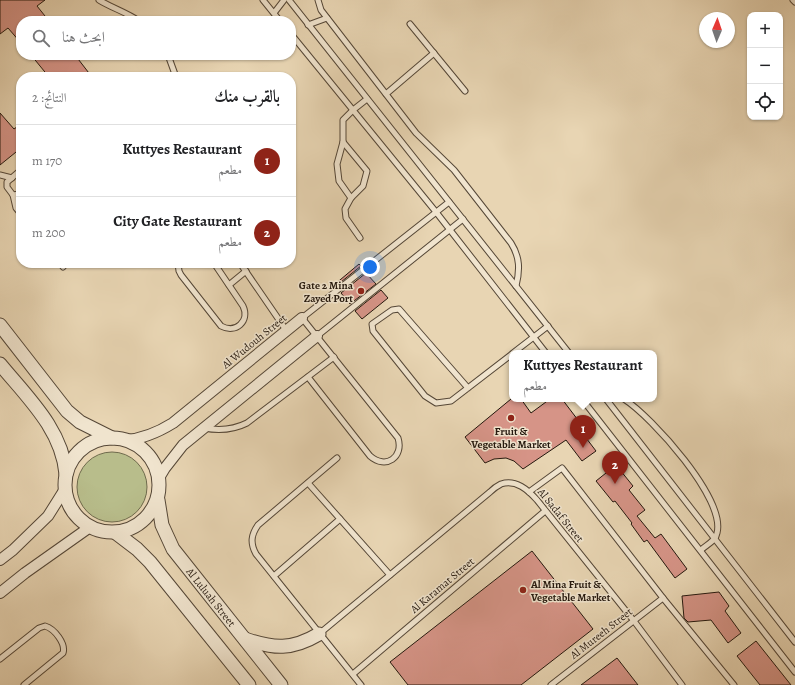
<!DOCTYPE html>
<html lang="ar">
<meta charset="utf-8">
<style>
body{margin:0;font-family:Alegreya,Amiri,serif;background:#f6f6f6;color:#202124;direction:rtl}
.controls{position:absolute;right:12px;top:12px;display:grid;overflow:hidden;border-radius:8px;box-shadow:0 1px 3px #0004}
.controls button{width:36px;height:36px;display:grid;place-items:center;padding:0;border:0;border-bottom:1px solid #e0e0e0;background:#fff;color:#202124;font:20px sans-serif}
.compass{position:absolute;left:699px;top:12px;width:36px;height:36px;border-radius:50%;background:#fff;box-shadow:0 1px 3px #0004;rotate:2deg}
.you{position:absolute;left:370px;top:267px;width:14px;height:14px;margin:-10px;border:3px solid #fff;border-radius:50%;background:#1a73e8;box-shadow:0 0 0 6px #1a73e833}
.badge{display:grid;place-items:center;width:26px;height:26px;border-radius:50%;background:#8f2418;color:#fff;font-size:13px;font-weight:700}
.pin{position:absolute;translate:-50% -33px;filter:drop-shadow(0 1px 2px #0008)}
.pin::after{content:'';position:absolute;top:21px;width:14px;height:12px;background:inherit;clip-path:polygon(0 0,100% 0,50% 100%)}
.popup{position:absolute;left:509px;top:350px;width:148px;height:52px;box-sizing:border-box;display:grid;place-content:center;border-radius:8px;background:#fff;filter:drop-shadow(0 1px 3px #0005);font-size:13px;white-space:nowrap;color:#757577}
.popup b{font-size:15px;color:#202124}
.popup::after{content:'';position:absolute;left:50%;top:100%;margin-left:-8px;border:8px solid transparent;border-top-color:#fff}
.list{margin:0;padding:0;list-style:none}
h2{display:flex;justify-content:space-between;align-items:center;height:52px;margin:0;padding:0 16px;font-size:17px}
h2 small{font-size:13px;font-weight:400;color:#757577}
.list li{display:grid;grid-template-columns:26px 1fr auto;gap:12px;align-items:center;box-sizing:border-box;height:72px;padding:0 16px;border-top:1px solid #e0e0e0}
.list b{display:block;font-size:15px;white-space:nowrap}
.list p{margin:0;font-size:13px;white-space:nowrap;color:#757577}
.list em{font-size:13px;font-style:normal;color:#757577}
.icon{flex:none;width:22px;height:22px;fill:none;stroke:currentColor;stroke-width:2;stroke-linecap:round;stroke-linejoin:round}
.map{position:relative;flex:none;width:795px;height:685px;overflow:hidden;direction:ltr}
.search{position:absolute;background:#fff;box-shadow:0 1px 3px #0004;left:16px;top:16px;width:280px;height:44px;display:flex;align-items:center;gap:10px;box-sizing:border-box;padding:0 14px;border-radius:16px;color:#757577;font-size:15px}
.panel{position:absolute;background:#fff;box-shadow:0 1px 3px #0004;left:16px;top:72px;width:280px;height:196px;border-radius:16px;direction:rtl}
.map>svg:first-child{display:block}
.green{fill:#b8bd8b;stroke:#6e6a4c}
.building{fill:#d69487;stroke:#24180e}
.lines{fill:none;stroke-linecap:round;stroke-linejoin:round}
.service-casing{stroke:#554737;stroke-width:7}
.minor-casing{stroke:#554737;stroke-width:12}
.tertiary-casing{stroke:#554737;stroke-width:15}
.service{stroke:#f0e4ce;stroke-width:5}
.minor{stroke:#f0e4ce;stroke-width:10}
.tertiary{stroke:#f0e4ce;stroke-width:13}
.poi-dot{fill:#8f2418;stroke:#f0e4ce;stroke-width:1.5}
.labels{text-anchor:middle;stroke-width:3;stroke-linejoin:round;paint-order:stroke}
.poi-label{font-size:11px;font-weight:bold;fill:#24180e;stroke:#f0e4ce;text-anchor:end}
.street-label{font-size:11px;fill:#24180e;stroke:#f0e4ce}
</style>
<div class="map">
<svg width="795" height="685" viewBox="0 0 795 685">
<rect width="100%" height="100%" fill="#e8d5b3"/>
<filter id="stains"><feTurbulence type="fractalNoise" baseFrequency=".005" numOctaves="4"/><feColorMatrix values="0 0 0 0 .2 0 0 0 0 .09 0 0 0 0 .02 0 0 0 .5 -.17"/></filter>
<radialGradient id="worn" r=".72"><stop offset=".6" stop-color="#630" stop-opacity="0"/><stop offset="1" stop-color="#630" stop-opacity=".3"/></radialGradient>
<!-- green -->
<circle class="green" cx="112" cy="487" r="35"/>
<!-- building -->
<g class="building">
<path d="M 0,0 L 45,0 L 37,6 L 49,21 L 21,21 L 21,43 L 8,28 L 0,34 Z"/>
<path d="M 31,55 L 75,55 L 92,77 L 49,77 Z"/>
<path d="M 0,113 L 14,129 L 21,124 L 21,148 L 0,165 Z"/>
<path d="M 359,264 L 361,266 L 336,286 L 334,285 Z"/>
<path d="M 366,273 L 376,284 L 350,304 L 341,293 Z"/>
<path d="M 381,290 L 388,298 L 362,319 L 355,311 Z"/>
<path d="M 511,399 L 521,399 L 531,413 L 550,399 L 562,399 L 584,428 L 580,430 L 596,451 L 582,461 L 566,440 L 523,469 L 514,461 L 506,458 L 494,459 L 485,463 L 465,437 Z"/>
<path d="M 616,465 L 633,486 L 629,490 L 645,510 L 637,516 L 655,538 L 661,534 L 687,569 L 675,578 L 647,540 L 644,542 L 631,524 L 632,523 L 615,501 L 613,502 L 596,481 Z"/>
<path d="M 532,551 L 593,629 L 521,685 L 408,685 L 390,662 Z"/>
<path d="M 719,592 L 729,606 L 725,611 L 741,633 L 728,643 L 711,620 L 688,622 L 684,618 L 682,596 Z"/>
<path d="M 756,641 L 791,685 L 760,685 L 737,656 Z"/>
<path d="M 617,658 L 638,685 L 581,685 Z"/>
</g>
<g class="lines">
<!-- service casing -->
<g class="service-casing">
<g id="service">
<path d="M 99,0 C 112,8 126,12 139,21"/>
<path d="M 263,0 L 280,21"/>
<path d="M 289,0 L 569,353"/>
<path d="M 318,0 L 321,10 L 416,133 L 454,170 L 511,243 C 520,257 520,270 516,286"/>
<path d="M 793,0 L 795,2"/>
<path d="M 274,13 L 284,0"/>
<path d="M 410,24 L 465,91"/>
<path d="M 308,25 L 327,18"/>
<path d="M 291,34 L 436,212 L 546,353"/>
<path d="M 168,55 L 176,77"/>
<path d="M 386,94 L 434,53"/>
<path d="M 343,142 L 337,164 L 339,181 L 351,198"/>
<path d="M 21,170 L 7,182 L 7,187 L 13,195 L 19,194 L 21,193"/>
<path d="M 0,175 L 12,178"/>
<path d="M 13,195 L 16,208 L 21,214"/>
<path d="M 360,238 L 346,218 L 345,209 L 351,198 L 363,186 L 367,171 L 343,142 L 343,120 L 353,110 L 367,99"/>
<path d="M 60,263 L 63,267"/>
<path d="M 178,263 L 179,271 L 181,275 L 221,326 C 236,334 250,321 243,306 L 214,263"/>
<path d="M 240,263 L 286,330"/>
<path d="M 229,285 L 246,271"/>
<path d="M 317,336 L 463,219"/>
<path d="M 513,353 L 548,326"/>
<path d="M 308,377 L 370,456 C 386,470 404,457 398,438 L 302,318 L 449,202"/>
<path d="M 468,388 L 399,309 L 392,310 L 372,324 L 373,331 L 425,396 L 436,403 L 451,401 L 512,354"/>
<path d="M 582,399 L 795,672"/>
<path d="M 606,399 L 795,642"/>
<path d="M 624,399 C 652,417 726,499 717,533 C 716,541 706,545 701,550"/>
<path d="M 204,428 C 220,431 233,430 247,423 L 334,357"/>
<path d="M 337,458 L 258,525 C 251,535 250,543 256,554 L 361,685"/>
<path d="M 308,483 L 390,575"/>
<path d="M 529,492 L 562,468 L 663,598 L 734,685"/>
<path d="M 274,576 L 340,519"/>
<path d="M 319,634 L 490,492 C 493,489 497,486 501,484 C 516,479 528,490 537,500 L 634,621 L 682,685"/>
<path d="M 0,659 L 39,628 L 45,626 C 55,629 66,644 63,653 L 24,685"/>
<path d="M 353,674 L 545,511"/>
<path d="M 551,685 L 663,598"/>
</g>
</g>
<!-- minor casing -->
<g class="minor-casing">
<g id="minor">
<path d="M 125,440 C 143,439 157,433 173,423 L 302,318"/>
<path d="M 159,478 L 165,468 L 183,445 L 317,336"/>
<path d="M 0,560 L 13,550 L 48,516 L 65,489"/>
<path d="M 0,593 L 25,573 L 90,527"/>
</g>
</g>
<!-- tertiary casing -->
<g class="tertiary-casing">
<g id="tertiary">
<path d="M 0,325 L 67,411 L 80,422 L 112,438"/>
<path d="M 0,364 C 27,397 62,429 66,474"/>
<circle cx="112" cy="485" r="47"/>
<path id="s1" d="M 158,500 L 162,525 L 173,549 L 281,685"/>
<path d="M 116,533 L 137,549 L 150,562 L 249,685"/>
<path d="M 245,639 C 274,649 292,650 319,634"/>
</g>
</g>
<!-- service -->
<use href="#service" class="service"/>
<!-- minor -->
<use href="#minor" class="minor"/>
<!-- tertiary -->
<use href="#tertiary" class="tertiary"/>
</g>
<!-- markers -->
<g class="poi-dot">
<circle cx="361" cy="291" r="4"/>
<circle cx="511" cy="418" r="4"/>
<circle cx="523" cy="590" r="4"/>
</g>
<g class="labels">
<!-- poi labels -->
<g class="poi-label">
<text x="353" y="289">Gate 2 Mina<tspan x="353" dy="13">Zayed Port</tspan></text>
<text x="511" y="435" text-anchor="middle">Fruit &amp;<tspan x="511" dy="13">Vegetable Market</tspan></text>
<text x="531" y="588" text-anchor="start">Al Mina Fruit &amp;<tspan x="531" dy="13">Vegetable Market</tspan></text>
</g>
<!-- street labels -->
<g class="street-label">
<text transform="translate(254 341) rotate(-39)" y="4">Al Wudouh Street</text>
<text transform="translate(561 515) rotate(51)" y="4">Al Sadaf Street</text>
<text transform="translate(442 585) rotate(-40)" y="4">Al Karamat Street</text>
<text dy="4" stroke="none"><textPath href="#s1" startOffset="113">Al Luluah Street</textPath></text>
<text transform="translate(601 633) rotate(-38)" y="4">Al Mureeh Street</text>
</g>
</g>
<rect width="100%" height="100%" filter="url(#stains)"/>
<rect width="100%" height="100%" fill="url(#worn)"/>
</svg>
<div class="controls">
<button>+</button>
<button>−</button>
<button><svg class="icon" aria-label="locate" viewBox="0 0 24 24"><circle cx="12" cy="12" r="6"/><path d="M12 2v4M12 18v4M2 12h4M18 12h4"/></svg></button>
</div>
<svg class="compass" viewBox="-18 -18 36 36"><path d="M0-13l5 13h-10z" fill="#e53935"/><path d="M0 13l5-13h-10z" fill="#757577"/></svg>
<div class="you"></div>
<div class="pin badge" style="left:583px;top:448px">1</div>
<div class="popup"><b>Kuttyes Restaurant</b>مطعم</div>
<div class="pin badge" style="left:615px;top:484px">2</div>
<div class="search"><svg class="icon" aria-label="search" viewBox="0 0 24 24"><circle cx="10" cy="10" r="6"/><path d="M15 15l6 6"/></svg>ابحث هنا</div>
<section class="panel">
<h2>بالقرب منك<small>النتائج: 2</small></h2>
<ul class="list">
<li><span class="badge">1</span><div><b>Kuttyes Restaurant</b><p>مطعم</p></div><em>170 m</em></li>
<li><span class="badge">2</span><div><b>City Gate Restaurant</b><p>مطعم</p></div><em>200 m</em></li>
</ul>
</section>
</div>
